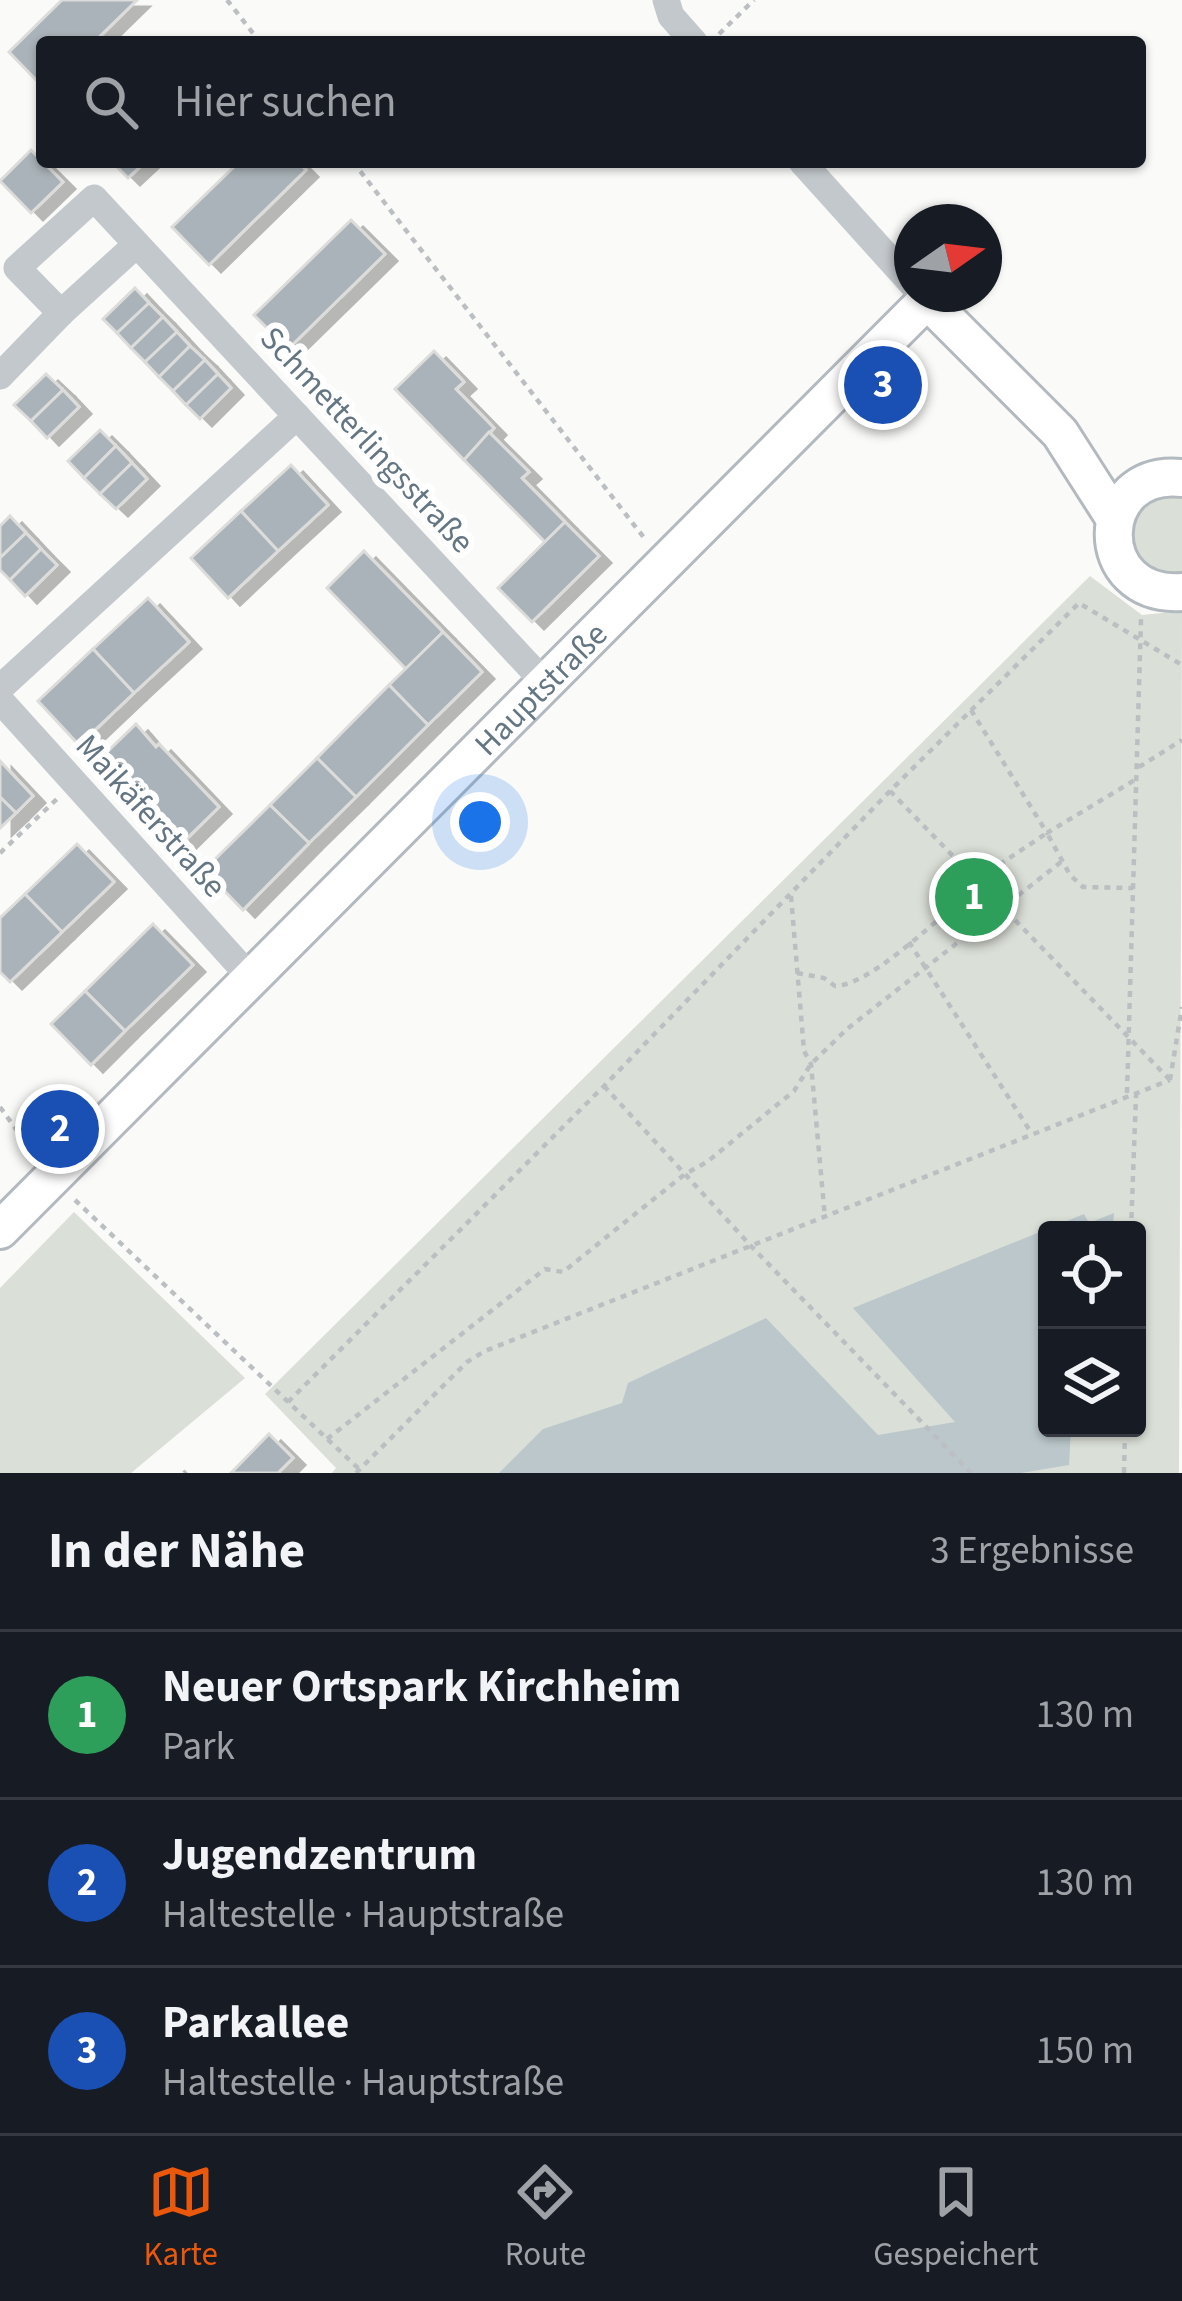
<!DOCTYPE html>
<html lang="de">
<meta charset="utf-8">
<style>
body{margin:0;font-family:"Source Sans 3",sans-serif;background:#242831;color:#f1f3f6}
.controls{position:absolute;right:36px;bottom:36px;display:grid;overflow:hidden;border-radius:12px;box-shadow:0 3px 9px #0004}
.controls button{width:108px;height:108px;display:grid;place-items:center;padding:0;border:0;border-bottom:3px solid #363941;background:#171b24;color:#f1f3f6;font:60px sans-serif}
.compass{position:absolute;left:894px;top:204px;width:108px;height:108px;border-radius:50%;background:#171b24;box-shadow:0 3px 9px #0004;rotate:76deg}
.you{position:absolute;left:480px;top:822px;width:42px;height:42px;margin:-30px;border:9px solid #fff;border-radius:50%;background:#1a73e8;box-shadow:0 0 0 18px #1a73e833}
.badge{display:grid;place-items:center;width:78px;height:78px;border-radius:50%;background:#ea580c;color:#fff;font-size:39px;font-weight:700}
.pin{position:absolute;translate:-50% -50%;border:6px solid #fff;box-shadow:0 3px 12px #0006}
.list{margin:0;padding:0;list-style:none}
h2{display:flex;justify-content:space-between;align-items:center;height:156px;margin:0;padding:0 48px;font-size:51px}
h2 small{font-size:39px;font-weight:400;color:#9ea1a6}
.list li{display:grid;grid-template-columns:78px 1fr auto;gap:36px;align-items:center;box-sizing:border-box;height:168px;padding:0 48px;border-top:3px solid #363941}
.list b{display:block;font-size:45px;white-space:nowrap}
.list p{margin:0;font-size:39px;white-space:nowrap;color:#9ea1a6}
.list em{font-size:39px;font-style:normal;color:#9ea1a6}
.icon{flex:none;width:66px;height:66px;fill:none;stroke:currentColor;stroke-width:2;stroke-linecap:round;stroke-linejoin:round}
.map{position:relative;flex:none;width:1182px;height:1473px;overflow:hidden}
.search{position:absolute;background:#171b24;box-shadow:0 3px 9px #0004;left:36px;right:36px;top:36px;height:132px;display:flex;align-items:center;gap:30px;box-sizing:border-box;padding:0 42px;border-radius:12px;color:#9ea1a6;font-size:45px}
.sheet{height:660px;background:#171b24}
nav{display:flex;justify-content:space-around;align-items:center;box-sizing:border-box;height:168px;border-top:3px solid #363941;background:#171b24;font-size:33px;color:#9ea1a6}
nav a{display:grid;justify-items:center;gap:6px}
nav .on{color:#ea580c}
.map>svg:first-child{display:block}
.green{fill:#dadfd7;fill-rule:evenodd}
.water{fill:#bbc7cb}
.building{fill:#aab3b9;stroke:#dcdcda;stroke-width:3;filter:url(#shadow)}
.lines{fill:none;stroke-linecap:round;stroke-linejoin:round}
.secondary-casing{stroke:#b3babf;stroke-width:42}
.path{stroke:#bbbfc2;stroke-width:4.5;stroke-dasharray:6 6;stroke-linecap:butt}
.street{stroke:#c3c8cc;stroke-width:27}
.secondary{stroke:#fff;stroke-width:36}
.labels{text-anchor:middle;stroke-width:12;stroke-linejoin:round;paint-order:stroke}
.street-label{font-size:33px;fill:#657683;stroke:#fff}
</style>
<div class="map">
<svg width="1182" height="1473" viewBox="0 0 1182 1473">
<defs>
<filter id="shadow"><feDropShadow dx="12" dy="7" stdDeviation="0" flood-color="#0004"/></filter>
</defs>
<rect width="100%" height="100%" fill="#fafaf8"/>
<!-- green -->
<g class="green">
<path d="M 1182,495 L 1182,578 C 1136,579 1111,521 1154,500 C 1162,496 1173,496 1182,495 Z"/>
<path d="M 1090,576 L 1142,615 L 1182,611 L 1179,1473 L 332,1473 L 336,1468 L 265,1394 ZM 1047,1230 L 1137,1230 L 1137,1428 L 1047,1428 Z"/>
<path d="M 74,1212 L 245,1378 L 131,1473 L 0,1473 L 0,1288 Z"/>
</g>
<!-- water -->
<path class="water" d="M 1114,1213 L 1113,1230 L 1047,1230 L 1047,1428 L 1071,1428 L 1069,1465 L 1021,1473 L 499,1473 L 543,1429 L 622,1403 L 628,1383 L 766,1318 L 878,1435 L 955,1422 L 853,1308 L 1084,1214 L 1089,1223 Z"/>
<!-- building -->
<g class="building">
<path d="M 62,0 L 137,0 L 94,42 L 42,42 L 42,86 L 9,52 Z"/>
<path d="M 31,150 L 63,182 L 31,213 L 0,181 Z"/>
<path d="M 112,162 L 145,162 L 128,178 Z"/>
<path d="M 239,162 L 298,162 L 306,170 L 209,265 L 172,227 Z"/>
<path d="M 351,220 L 385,254 L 288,349 L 254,315 Z"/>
<path d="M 135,288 L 149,303 L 117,333 L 103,319 Z"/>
<path d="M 149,303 L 163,317 L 131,348 L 117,333 Z"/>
<path d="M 163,317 L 177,332 L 145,362 L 131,348 Z"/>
<path d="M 177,332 L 190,346 L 159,377 L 145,362 Z"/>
<path d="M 190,346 L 205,360 L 173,391 L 159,377 Z"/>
<path d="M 434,351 L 464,382 L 456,389 L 494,428 L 464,460 L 395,389 Z"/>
<path d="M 205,360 L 218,374 L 186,405 L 173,391 Z"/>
<path d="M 46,374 L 63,390 L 31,421 L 14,405 Z"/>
<path d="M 218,374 L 231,388 L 200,419 L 186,405 Z"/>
<path d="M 63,390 L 79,407 L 47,438 L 31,421 Z"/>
<path d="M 100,430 L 116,446 L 84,478 L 68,461 Z"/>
<path d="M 489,432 L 529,472 L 522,478 L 565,522 L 545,542 L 464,460 Z"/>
<path d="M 116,446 L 132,463 L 100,494 L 84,478 Z"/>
<path d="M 132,463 L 147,479 L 116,509 L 100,494 Z"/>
<path d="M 291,465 L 328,505 L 278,551 L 241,511 Z"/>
<path d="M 241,511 L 278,551 L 228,598 L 191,558 Z"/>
<path d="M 10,516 L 26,533 L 0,558 L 0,526 Z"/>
<path d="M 565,522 L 599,556 L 532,622 L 498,588 Z"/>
<path d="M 26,533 L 41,549 L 10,580 L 0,570 L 0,558 Z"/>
<path d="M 41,549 L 57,565 L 25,596 L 10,580 Z"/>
<path d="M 364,551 L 443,632 L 406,669 L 327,588 Z"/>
<path d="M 148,598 L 189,642 L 134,693 L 93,649 Z"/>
<path d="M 443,632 L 482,672 L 428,725 L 389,685 Z"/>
<path d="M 93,649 L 134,693 L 79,745 L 38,701 Z"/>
<path d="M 389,685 L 428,725 L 356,797 L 317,758 Z"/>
<path d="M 136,724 L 156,747 L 159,744 L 219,807 L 178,847 L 118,783 L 127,774 L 106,753 Z"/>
<path d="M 317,758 L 356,797 L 309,843 L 270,805 Z"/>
<path d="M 0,761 L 33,796 L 16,813 L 0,797 Z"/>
<path d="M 0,797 L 16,813 L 0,828 Z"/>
<path d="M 270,805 L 309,843 L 243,910 L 204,870 Z"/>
<path d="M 77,844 L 114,882 L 62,932 L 25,894 Z"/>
<path d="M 25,894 L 62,932 L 10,982 L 0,972 L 0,918 Z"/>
<path d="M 153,924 L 193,965 L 125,1031 L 85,991 Z"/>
<path d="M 85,991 L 125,1031 L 91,1065 L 51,1024 Z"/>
<path d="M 269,1434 L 293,1458 L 278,1473 L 231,1473 Z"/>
</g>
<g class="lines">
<!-- secondary casing -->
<g class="secondary-casing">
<g id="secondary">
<path d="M 1182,478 C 1093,468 1089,598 1182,592"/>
<path id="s1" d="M 0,1230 L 927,300 L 1060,433 L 1115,519"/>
</g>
</g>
<!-- path -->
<g class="path">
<path d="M 227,0 L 260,42"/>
<path d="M 719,34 L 754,0"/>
<path d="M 353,162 L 645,539 L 647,537"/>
<path d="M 971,710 L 1047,833 L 1138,778"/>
<path d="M 1139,767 L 1182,740"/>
<path d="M 890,791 L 1170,1080"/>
<path d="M 0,853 L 57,799"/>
<path d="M 791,896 L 804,1051 L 811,1064 L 825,1218"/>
<path d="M 909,942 L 1032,1134"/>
<path d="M 797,973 L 824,978 L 835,986 C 868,985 925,930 951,909 L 952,896 L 1047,833 L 1070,875 L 1083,887 L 1133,888"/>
<path d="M 1170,1080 L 1182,1007"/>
<path d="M 604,1086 L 751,1246 L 971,1473"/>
<path d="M 1127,1093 L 1141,619"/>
<path d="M 0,1107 L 32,1151"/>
<path d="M 75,1200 L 359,1469"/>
<path d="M 1131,1230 L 1136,1095"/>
<path d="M 288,1402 L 604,1086 L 890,791 L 1079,603 L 1182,665"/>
<path d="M 327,1439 L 545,1269 L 563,1272 L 685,1174 L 707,1162 L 794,1091 L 811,1064 L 847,1029 L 1061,862"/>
<path d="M 184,1473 L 186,1471"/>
<path d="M 356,1473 L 467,1362 L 485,1351 L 1170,1080"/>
<path d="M 1124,1473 L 1125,1428"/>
</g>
<!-- street -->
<g class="street">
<path d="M 666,0 L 671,16 L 694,42"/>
<path d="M 802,162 L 912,284"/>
<path d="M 137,244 L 61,313 L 17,268 L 94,198 C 245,359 395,521 545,683"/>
<path d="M 0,376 L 61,313"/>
<path d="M 0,688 L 297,416"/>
<path d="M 0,700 L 251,978"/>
</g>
<!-- secondary -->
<use href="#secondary" class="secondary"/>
</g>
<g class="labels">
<!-- street labels -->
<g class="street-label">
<text transform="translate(368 439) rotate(47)" y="12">Schmetterlingsstraße</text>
<text dy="12" stroke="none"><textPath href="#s1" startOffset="765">Hauptstraße</textPath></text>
<text transform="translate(152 815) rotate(48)" y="12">Maikäferstraße</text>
</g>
</g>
</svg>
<div class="controls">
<button><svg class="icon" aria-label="locate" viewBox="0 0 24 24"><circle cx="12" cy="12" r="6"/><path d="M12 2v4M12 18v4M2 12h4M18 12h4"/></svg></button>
<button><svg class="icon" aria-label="layers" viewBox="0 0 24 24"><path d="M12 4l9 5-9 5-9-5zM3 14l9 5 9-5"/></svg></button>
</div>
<svg class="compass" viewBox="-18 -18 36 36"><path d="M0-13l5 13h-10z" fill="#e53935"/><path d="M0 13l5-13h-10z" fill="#9ea1a6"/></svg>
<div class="you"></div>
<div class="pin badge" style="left:974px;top:897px;background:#2e9e5b">1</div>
<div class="pin badge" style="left:60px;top:1129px;background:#1a4fb4">2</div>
<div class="pin badge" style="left:883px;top:385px;background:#1a4fb4">3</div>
<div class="search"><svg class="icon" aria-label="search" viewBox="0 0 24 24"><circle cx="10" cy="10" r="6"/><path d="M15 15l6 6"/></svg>Hier suchen</div>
</div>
<section class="sheet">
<h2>In der Nähe<small>3 Ergebnisse</small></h2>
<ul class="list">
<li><span class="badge" style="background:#2e9e5b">1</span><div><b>Neuer Ortspark Kirchheim</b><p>Park</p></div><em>130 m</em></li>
<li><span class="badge" style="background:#1a4fb4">2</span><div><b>Jugendzentrum</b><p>Haltestelle · Hauptstraße</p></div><em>130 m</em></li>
<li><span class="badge" style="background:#1a4fb4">3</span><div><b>Parkallee</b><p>Haltestelle · Hauptstraße</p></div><em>150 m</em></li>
</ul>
</section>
<nav>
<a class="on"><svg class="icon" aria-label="map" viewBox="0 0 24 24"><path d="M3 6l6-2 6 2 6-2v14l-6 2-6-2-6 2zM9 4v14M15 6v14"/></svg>Karte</a>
<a><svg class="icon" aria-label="directions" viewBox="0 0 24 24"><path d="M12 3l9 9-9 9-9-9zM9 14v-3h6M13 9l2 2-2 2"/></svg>Route</a>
<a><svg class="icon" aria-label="saved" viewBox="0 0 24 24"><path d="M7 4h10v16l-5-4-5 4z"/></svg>Gespeichert</a>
</nav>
